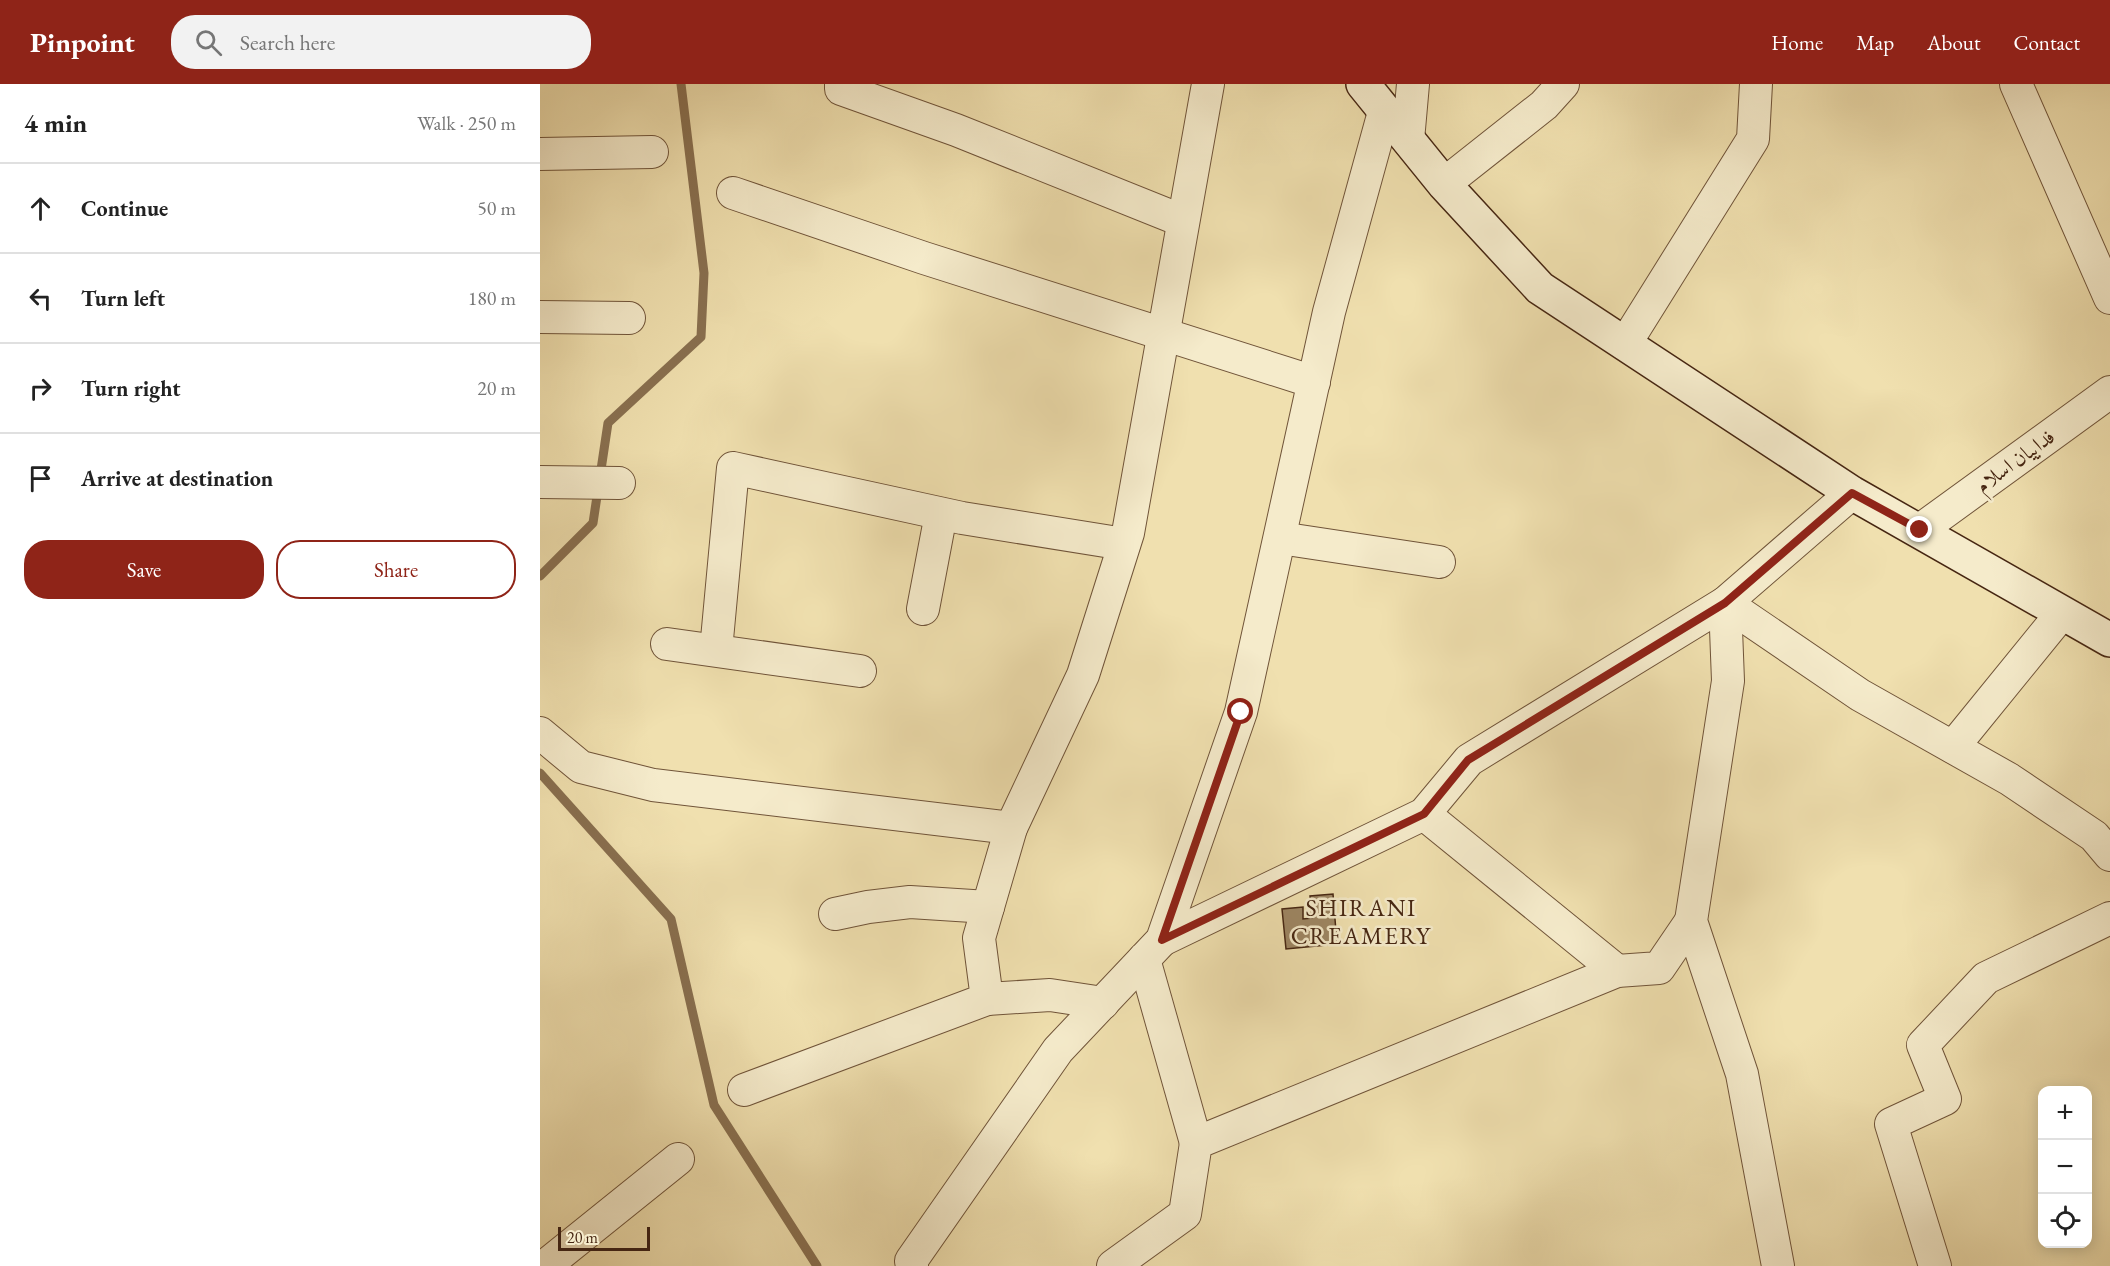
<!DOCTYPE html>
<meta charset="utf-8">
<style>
body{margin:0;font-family:"EB Garamond",Amiri,serif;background:#f2f2f2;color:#222}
.controls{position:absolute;right:18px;bottom:18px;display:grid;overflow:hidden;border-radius:12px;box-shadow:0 3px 15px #0003}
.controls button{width:54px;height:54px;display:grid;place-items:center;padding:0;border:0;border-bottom:2px solid #e0e0e0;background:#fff;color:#222;font:30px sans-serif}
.scale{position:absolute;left:18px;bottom:15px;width:92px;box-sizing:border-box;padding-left:6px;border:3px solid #462612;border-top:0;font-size:16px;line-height:21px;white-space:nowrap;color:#462612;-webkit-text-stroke:4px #f5ebcb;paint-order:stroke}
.stop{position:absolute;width:18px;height:18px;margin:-14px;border:4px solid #8f2418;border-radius:50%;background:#fff}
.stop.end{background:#8f2418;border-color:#fff;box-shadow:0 2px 6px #0008}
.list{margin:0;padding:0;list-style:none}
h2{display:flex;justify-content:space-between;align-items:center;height:78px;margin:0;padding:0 24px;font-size:26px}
h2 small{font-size:20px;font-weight:400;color:#767676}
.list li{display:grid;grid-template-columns:39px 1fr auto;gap:18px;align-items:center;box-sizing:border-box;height:90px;padding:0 24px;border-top:2px solid #e0e0e0}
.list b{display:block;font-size:22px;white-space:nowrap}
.list em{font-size:20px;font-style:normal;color:#767676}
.actions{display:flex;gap:12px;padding:18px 24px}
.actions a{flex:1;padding:14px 0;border:2px solid #8f2418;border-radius:24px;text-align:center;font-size:21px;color:#8f2418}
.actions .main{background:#8f2418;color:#fff}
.icon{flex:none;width:33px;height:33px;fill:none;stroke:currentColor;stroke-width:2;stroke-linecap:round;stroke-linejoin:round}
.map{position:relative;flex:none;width:1570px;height:1182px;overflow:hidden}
header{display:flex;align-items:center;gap:36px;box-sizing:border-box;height:84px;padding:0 30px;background:#8f2418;color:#fff}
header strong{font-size:28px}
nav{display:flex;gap:33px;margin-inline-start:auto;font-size:21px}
.search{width:420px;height:54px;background:#f2f2f2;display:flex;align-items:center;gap:15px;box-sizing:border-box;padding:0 21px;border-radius:24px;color:#767676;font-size:22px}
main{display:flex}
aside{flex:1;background:#fff}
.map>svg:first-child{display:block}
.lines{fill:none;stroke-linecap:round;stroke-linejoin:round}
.stream{stroke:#897050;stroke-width:9}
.building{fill:#9e8764;stroke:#462612;stroke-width:1.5}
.minor-casing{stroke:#705439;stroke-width:34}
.secondary-casing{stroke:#462612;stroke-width:36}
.minor{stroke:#f5ebcb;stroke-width:32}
.secondary{stroke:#f5ebcb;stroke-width:33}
.route{stroke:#8f2418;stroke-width:8}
.labels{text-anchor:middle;stroke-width:5;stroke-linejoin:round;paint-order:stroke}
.street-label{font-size:21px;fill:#462612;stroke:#f5ebcb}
.quarter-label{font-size:24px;letter-spacing:1.5px;fill:#462612;stroke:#f5ebcb}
</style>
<header>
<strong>Pinpoint</strong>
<div class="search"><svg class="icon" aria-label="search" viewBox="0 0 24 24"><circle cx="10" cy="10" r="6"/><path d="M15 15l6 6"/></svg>Search here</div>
<nav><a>Home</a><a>Map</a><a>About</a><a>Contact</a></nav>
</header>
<main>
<aside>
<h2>4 min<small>Walk · 250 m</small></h2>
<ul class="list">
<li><svg class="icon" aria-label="ahead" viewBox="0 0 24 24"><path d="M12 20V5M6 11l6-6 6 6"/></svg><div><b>Continue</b></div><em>50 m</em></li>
<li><svg class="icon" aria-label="left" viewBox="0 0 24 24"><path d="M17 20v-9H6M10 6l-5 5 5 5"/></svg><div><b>Turn left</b></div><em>180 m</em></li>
<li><svg class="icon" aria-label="right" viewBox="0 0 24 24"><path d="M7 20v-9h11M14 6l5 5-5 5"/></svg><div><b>Turn right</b></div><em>20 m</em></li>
<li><svg class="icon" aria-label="arrive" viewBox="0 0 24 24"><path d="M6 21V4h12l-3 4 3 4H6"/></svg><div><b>Arrive at destination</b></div></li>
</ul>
<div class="actions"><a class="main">Save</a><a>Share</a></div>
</aside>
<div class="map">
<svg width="1570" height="1182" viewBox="0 0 1570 1182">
<rect width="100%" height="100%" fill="#f0e0af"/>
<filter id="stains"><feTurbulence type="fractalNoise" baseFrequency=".00333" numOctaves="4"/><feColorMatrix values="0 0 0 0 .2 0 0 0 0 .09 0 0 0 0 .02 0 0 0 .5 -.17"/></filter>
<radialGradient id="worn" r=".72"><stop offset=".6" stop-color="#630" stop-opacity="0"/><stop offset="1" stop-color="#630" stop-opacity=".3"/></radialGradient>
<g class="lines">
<!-- stream -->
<g class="stream">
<path d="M 0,492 L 53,439 L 68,339 L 161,253 L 164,189 L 141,0"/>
<path d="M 0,689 L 131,835 L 174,1021 L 277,1182"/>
</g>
</g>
<!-- building -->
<path class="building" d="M 793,810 L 797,860 L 746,865 L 742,825 L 763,823 L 763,835 L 772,834 L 770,812 Z"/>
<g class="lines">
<!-- minor casing -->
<g class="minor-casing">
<g id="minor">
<path d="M 301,0 L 301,5 L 416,46 L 643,137"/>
<path d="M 1476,0 L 1570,214"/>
<path d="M 868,56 L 873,0"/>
<path d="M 0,70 L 112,68"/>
<path d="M 904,100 L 1004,21 L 1023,0"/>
<path d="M 193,109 L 384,174 L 774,298"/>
<path d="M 0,233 L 89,234"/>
<path d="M 1085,260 L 1213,55 L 1216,0"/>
<path d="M 0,398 L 79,399"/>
<path d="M 1380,446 L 1570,308"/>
<path d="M 740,454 L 899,478"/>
<path d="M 383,525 L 401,430"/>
<path d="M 127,560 L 320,587"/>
<path d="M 176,566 L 193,384 L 422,434 L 584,460"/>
<path d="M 0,649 L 41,683 L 113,701 L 471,744 L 543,591 L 588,449 L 668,0"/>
<path d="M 1413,663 L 1522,529"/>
<path d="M 884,730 L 1077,887"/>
<path d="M 295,830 L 328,823 L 370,818 L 448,823"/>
<path d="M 622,856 L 884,730 L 929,676 L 1185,519 L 1320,611 L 1469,695 L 1554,752 L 1570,771"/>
<path d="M 604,875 L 656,1059"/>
<path d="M 447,915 L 510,911 L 563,919"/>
<path d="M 204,1006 L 447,915 L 439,854 L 471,744"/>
<path d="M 5,1182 L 138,1075"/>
<path d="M 372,1182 L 371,1177 L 518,966 L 622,856 L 701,628 L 789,228 L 844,28"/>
<path d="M 573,1182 L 645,1130 L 656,1059 L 1077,887 L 1119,884 L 1151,837"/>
<path d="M 1238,1182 L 1202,990 L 1151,837 L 1188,597 L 1185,519 L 1312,409"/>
<path d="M 1395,1182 L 1351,1040 L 1405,1015 L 1383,961 L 1446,894 L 1570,834"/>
</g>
</g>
<!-- secondary casing -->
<g class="secondary-casing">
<path id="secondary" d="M 823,0 L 904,100 L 1000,204 L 1312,409 L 1570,556"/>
</g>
<!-- minor -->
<use href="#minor" class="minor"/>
<!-- secondary -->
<use href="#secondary" class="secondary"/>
</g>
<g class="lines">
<!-- route -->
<path class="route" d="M 701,628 L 622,856 L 884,730 L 928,676 L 1185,519 L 1312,409 L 1380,446"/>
</g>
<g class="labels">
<!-- street labels -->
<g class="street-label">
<text transform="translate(1475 377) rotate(-36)" y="7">فداییان اسلام</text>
</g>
<!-- quarter labels -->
<g class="quarter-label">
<text x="821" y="832">SHIRANI<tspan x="821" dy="28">CREAMERY</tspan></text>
</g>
</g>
<rect width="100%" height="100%" filter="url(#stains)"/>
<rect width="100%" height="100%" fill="url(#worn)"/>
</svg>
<div class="controls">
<button>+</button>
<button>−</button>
<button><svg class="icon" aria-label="locate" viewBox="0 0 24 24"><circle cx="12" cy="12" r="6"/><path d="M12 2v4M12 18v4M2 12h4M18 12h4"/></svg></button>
</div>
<div class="scale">20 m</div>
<div class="stop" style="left:701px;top:628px"></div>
<div class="stop end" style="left:1380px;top:446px"></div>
</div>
</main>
